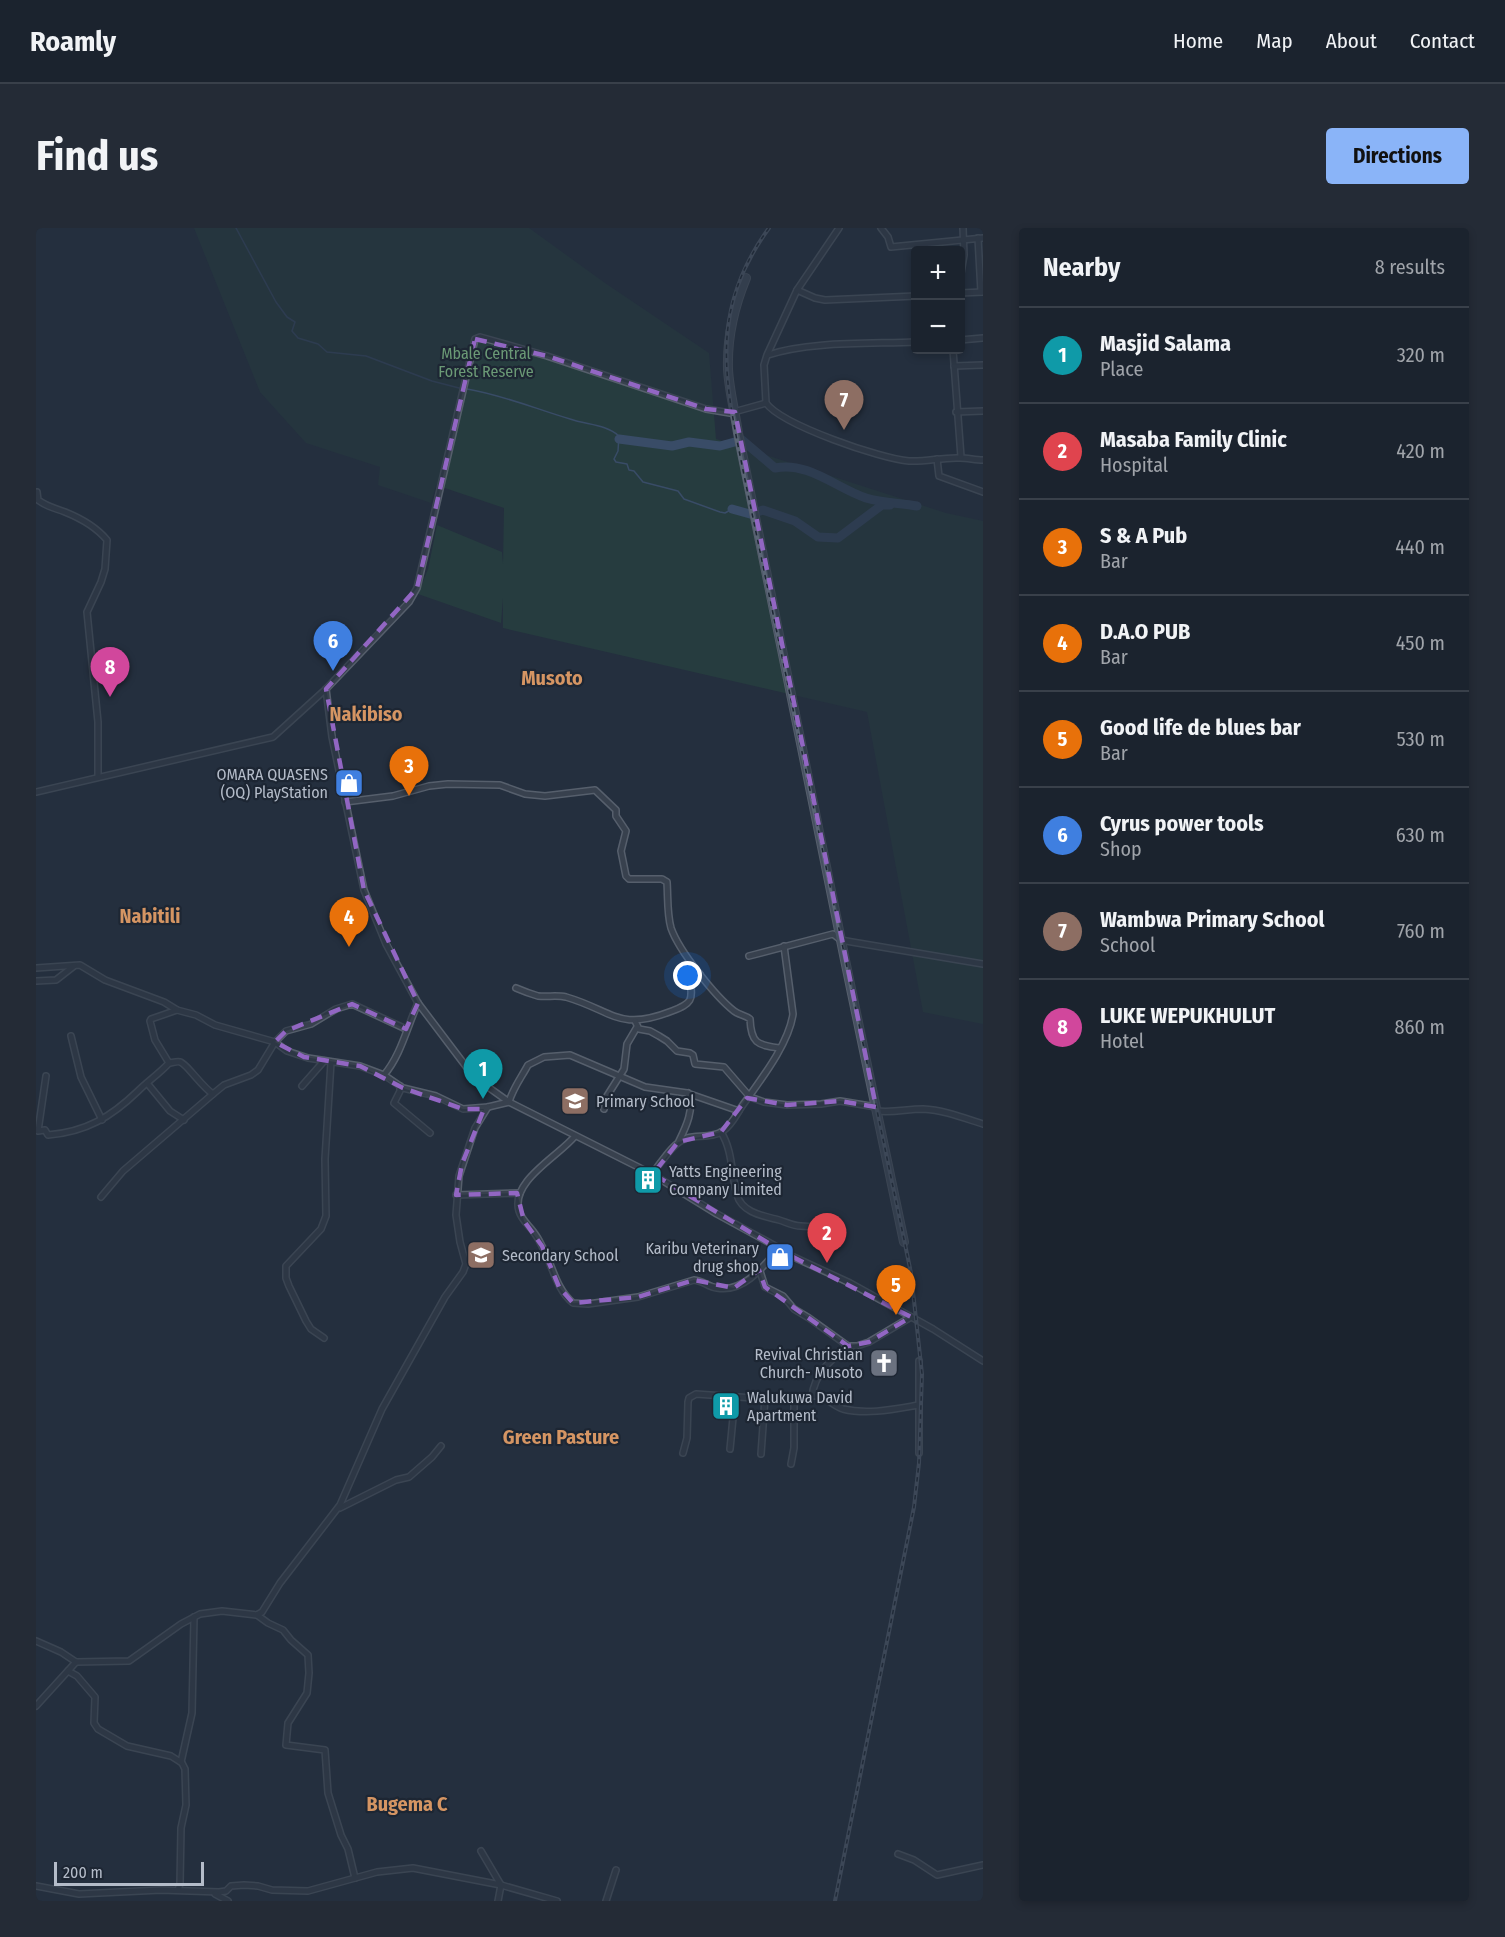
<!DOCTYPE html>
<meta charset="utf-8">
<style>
body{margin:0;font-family:"Fira Sans Condensed",sans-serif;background:#242b36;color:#f1f3f6}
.controls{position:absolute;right:18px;top:18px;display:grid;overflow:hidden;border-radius:6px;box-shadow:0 3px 9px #0003}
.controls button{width:54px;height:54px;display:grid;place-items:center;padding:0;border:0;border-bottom:2px solid #39404a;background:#1b232e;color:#f1f3f6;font:30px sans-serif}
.scale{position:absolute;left:18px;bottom:15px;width:150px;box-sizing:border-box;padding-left:6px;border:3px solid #b4bcc9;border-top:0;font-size:16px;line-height:21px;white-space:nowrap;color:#b4bcc9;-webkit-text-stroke:4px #1d2633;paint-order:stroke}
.you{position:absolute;left:652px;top:748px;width:21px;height:21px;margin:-15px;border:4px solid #fff;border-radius:50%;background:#1a73e8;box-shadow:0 0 0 9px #1a73e833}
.badge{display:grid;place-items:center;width:39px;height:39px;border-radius:50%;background:#8ab4f8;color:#fff;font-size:20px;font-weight:700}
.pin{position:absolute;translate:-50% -50px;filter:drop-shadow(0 2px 3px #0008)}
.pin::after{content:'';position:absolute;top:32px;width:21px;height:18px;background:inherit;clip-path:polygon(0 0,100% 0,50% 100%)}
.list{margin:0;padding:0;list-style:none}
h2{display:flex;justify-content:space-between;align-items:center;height:78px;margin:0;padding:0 24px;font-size:26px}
h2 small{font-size:20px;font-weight:400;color:#a0a4aa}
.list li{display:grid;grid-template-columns:39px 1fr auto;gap:18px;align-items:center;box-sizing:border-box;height:96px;padding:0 24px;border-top:2px solid #39404a}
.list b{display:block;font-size:22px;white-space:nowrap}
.list p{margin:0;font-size:20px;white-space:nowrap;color:#a0a4aa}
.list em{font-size:20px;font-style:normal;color:#a0a4aa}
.map{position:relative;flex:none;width:947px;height:1673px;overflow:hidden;border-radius:6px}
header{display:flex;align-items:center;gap:36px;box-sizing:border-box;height:84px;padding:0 30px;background:#1b232e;border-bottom:2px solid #39404a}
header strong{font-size:28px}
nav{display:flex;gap:33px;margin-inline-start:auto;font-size:21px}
.intro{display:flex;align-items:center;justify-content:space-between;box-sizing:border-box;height:144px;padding:0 36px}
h1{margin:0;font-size:42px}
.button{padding:15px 27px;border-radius:6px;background:#8ab4f8;color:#111;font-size:21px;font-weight:700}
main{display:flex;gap:36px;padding:0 36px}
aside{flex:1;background:#1b232e;border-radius:6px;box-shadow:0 3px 9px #0003}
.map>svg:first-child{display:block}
.green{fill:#263c3f}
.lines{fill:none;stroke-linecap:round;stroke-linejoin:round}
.stream{stroke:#394c67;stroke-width:1.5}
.river{stroke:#394c67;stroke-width:9}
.street-casing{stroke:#565f6c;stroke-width:8}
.secondary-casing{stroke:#565f6c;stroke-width:10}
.street{stroke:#38414e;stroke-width:5}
.secondary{stroke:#465061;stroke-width:8}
.rail-casing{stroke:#5a6575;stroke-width:4}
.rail{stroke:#1d2633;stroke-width:1.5;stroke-dasharray:4.5;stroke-linecap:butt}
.marked{fill:none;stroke:#9266c3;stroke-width:4.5;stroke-dasharray:12 8;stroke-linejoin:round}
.labels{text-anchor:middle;stroke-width:4.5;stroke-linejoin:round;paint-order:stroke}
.park-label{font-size:16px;fill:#6b9a76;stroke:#1d2633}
.poi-label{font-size:16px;fill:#b4bcc9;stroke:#1d2633;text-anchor:start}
.quarter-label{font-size:20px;font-weight:bold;fill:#d59563;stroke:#1d2633}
</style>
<header>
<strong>Roamly</strong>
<nav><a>Home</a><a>Map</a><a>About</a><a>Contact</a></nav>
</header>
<div class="intro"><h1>Find us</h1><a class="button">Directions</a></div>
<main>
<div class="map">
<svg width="947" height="1673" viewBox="0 0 947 1673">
<rect width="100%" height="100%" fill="#242f3e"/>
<!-- green -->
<path class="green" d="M 158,0 L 493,0 L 569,55 L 673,125 L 680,211 L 910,285 L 947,293 L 947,796 L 887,784 L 831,484 L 467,400 L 467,370 L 465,395 L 382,366 L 392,341 L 401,297 L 466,324 L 467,336 L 468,280 L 400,257 L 395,275 L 342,257 L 344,239 L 270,215 L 224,164 Z"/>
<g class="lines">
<!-- stream -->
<g class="stream">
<path d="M 200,0 L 240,74 L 251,89 L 259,94 L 256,103 L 262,110 L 282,116 L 291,124 L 330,128 L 396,153 L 423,160"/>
<path d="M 431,161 C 467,167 500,181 534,191 C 551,197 570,196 583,208 L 582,223 L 578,231 L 580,234 L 591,236 L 593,242 L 598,243 L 607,254 L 642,263 L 648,271 L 684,284 L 689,285 L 696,281"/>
</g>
<!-- river -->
<g class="river">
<path d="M 583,211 L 636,218 L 653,214 L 684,218 L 706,212 L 739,240 C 772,233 800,260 830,270 C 846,275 864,275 881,278"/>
<path d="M 696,281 L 714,286 L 727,282 L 759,293 L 782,309 L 802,310 L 846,277 L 854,277"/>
</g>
<!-- street casing -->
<g class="street-casing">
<g id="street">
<path d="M 803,0 L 761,62 L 731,127 L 728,137 L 730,175 C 746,197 845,231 873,233 C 890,234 907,229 924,230 C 932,230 939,232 947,232"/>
<path d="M 845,0 L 852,9 L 855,19 L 947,10"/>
<path d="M 942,10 L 945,64"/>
<path d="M 924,51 L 928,27 L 927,0"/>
<path d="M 761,62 L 779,70 L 789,72 L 880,68"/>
<path d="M 924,65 L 947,64"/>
<path d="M 924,112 L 947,110"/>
<path d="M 917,122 L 925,229"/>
<path d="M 732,127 C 773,113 835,116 880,114"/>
<path d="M 918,138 L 947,137"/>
<path d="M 920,184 L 947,183"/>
<path d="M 901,231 L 903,248 L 947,264"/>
<path d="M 1,264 L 2,272 C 11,279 19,280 29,284 C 44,290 61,300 71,312 L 69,341 L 65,354 L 51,384 L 62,494 L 62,549"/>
<path d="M 290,461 L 296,509 L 328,662 L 350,716 L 382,775 L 438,849 L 473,874 L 616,946 L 681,986 L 743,1020 L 749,1025 L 814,1055 L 897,1101 L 947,1133"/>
<path d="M 0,564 L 237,509 L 290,461 L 373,374 L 381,360 L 439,111 L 444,109 L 511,128 L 670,181 L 694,185 L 730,175"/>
<path d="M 309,574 L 357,568 L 393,558 L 412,556 L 464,557 L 489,566 L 509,568 L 559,562 L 580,582 L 580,588 L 590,603 L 585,623 L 590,648 L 593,651 L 626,651 L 631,654 C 632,669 631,686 635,700 C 643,723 679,768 698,783 C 703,787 709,787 714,791 C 715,815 721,817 743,820"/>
<path d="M 713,728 L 797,706 L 805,712 L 816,714 L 947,736"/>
<path d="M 0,740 L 44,737 L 69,752 L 128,774 L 141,782 L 160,787 L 179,797 L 239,814 L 251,823 L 272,830 L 324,838 L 348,847 L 367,860 L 400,868 L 427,881 L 452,879 L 473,874 C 477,860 485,850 492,837 L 508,829 L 534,827 L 609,859 L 651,865 L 703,883"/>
<path d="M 0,753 L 20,752 L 38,738"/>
<path d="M 480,760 C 487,763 495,766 502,768 C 512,769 521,767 530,769 C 578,783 582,804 636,783 C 656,775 657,773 654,752 L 664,746"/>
<path d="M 599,793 L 603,801 L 614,803 L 623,808 L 631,813 L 641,823 L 654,825 L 657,827 L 659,836 L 688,839 L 714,869 L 728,874 L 751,877 L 785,876 L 804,873 L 840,879"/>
<path d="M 35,808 L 45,849 L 66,892"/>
<path d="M 133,835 C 135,835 142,833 144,834 C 150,835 166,859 177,866 L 188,857 L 215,847 L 222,842 L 239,814 L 250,803 L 275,796 L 300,781 L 316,776 L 370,801"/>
<path d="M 348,847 C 365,827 371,799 382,775"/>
<path d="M 10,848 L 2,903 L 9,902 L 12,907 C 50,904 75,889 102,863 C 112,853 124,845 133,835 L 119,812 L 114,793 L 115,791 L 141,782"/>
<path d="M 111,855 L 134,883 L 148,892"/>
<path d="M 266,858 L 288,833"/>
<path d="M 364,858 L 364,863 L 358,875 L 394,905"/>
<path d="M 568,881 L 571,868 L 588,841 L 591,816 L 601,799"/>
<path d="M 840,883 C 859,885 870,881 887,881 C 908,882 928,890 947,896"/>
<path d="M 685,904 C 697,923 695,946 701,967 C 706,985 728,988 743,992 C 750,994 757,998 765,998 C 774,999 784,998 792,1002"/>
<path d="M 539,908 C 523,928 474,953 483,983 C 486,993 494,998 499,1006 C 503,1011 505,1017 508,1022 C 517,1040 521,1062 537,1075 L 552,1076 L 602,1069 L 658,1052 C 668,1053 672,1059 681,1060 C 708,1065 728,1038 743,1020"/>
<path d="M 643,913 C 650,899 659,880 652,865"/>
<path d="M 616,946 C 626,934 636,915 651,910 C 662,907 677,910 687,903 C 698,895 701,884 709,874 C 726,850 753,815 757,786 L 748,718"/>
<path d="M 420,967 L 484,965"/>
<path d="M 65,969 L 87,943 L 177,866"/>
<path d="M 724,1043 L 729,1059 L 747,1068 L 758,1081 L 773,1090 L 812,1118 L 821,1118 L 833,1114 L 875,1089"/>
<path d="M 288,1110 L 275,1101 L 270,1093 L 253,1058 L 250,1050 L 250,1038 L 285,1001 L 290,988 L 289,931 L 295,834"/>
<path d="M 776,1168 C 779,1144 795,1132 812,1118"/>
<path d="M 694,1221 L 699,1169"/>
<path d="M 647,1225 L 651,1210 L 652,1174 L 653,1170 L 660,1166 L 758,1173 C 765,1173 770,1169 776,1168 C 787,1166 797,1178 807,1181 C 832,1187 859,1181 883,1177"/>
<path d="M 883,1225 L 883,1133"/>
<path d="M 725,1226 L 729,1170"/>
<path d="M 755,1236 L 758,1220 L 758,1173"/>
<path d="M 304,1280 L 360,1252 L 373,1249 L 396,1229 L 405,1218"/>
<path d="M 221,1387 L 232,1395 L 247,1402 L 255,1412 L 272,1427 L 273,1445 L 271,1465 L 252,1495 L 250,1517 L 289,1522 L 292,1565 L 305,1607 L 312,1621 L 319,1650"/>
<path d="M 0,1413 L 25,1424 L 40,1434"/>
<path d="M 32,1443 L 41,1448 L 59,1469 L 58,1495 L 62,1501 L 91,1518 L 135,1528 L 146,1535 L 149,1541 L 150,1577 L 145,1600 L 144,1656 L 142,1662"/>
<path d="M 0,1478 L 40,1434 L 93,1433 L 145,1396 L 164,1386 L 186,1383 L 221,1387 L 226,1384 L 244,1355 L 304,1277 L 346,1181 L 409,1069 L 427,1044 L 430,1036 L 424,1014 L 420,987 L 423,948 L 439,900 L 452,879"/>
<path d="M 145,1534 L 156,1485 L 158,1389"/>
<path d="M 445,1623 L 465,1657 L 462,1673"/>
<path d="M 862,1626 L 878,1632 L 901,1647 L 947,1637"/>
<path d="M 0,1658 L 43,1666 L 125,1662 L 183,1664 L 190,1663 L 195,1658 L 208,1657 L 222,1658 L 236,1662 L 272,1663 L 341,1644 L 377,1640 L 465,1657 L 521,1673"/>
<path d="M 179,1666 L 192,1673"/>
<path d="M 570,1673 L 580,1642"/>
</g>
</g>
<!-- secondary casing -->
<g class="secondary-casing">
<path id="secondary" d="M 710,50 C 698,79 691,109 692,141 C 693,162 699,184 702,205 L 809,732 L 868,1014"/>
</g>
<!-- street -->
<use href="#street" class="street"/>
<!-- secondary -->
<use href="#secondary" class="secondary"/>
<!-- rail casing -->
<g class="rail-casing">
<path id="rail" d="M 733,0 C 672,84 689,153 708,247 L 865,997 L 875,1045 L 886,1146 L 883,1235 L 878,1279 L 799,1673"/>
</g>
<!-- rail -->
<use href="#rail" class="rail"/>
</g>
<!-- marked area -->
<path d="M0 0H947V1673H0ZM 439,111 L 511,128 L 670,181 L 699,184 L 840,879 L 804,873 L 751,877 L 711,870 L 685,904 L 642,914 L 617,946 L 749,1025 L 875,1089 L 833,1114 L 812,1118 L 729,1059 L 723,1042 L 698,1060 L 658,1052 L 602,1069 L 537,1075 L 523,1059 L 506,1018 L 488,993 L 481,965 L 420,967 L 426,936 L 448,881 L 427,881 L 367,860 L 324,838 L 268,829 L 239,814 L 250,803 L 316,776 L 370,801 L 382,775 L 328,662 L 290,461 L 381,360 Z" fill="#242f3e" fill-opacity=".55" fill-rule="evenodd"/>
<path class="marked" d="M 439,111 L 511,128 L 670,181 L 699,184 L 840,879 L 804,873 L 751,877 L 711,870 L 685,904 L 642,914 L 617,946 L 749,1025 L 875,1089 L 833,1114 L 812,1118 L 729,1059 L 723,1042 L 698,1060 L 658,1052 L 602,1069 L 537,1075 L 523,1059 L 506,1018 L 488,993 L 481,965 L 420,967 L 426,936 L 448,881 L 427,881 L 367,860 L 324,838 L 268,829 L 239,814 L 250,803 L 316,776 L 370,801 L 382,775 L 328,662 L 290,461 L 381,360 Z"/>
<!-- icons -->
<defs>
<g id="shop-square" transform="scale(1.5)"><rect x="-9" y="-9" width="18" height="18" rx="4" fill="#3f7fe0" stroke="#1d2633"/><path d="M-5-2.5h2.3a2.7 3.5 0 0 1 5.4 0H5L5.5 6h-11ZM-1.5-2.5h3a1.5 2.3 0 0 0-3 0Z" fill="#fff"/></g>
<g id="school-square" transform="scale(1.5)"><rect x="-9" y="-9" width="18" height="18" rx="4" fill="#8d6e63" stroke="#1d2633"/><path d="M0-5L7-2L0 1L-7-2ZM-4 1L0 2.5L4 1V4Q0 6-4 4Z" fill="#fff"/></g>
<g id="building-square" transform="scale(1.5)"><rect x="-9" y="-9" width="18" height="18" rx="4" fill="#0f9aa8" stroke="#1d2633"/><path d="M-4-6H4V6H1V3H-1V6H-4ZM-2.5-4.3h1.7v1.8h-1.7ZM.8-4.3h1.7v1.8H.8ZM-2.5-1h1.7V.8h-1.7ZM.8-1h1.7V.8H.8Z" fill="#fff"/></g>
<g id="church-square" transform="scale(1.5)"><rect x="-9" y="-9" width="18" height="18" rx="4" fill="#6b7280" stroke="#1d2633"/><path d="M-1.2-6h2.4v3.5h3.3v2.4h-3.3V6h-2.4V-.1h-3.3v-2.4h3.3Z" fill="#fff"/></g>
</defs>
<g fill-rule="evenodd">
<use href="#shop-square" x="313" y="555"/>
<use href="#school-square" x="539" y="873"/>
<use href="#building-square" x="612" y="952"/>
<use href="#school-square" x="445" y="1027"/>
<use href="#shop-square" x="744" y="1029"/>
<use href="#church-square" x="848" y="1135"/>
<use href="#building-square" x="690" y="1178"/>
</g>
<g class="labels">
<!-- park labels -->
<g class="park-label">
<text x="450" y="131">Mbale Central<tspan x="450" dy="18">Forest Reserve</tspan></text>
</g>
<!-- poi labels -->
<g class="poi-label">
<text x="292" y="552" text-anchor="end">OMARA QUASENS<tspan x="292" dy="18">(OQ) PlayStation</tspan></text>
<text x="560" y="879">Primary School</text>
<text x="633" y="949">Yatts Engineering<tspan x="633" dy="18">Company Limited</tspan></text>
<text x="723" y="1026" text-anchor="end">Karibu Veterinary<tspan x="723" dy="18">drug shop</tspan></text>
<text x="466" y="1033">Secondary School</text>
<text x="827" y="1132" text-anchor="end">Revival Christian<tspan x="827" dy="18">Church- Musoto</tspan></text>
<text x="711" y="1175">Walukuwa David<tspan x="711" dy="18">Apartment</tspan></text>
</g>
<!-- quarter labels -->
<g class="quarter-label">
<text x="516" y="457">Musoto</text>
<text x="330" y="493">Nakibiso</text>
<text x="114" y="695">Nabitili</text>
<text x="525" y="1216">Green Pasture</text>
<text x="371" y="1583">Bugema C</text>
</g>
</g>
</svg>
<div class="controls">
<button>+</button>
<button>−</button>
</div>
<div class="scale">200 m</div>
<div class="you"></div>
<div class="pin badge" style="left:447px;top:871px;background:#0f9aa8">1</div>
<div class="pin badge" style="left:791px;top:1035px;background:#e0444e">2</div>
<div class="pin badge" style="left:373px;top:568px;background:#e8710a">3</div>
<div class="pin badge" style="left:313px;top:719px;background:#e8710a">4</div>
<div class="pin badge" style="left:860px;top:1087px;background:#e8710a">5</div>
<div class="pin badge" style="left:297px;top:443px;background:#3f7fe0">6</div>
<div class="pin badge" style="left:808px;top:202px;background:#8d6e63">7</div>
<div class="pin badge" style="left:74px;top:469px;background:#d1479c">8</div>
</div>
<aside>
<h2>Nearby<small>8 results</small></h2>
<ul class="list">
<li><span class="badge" style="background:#0f9aa8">1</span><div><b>Masjid Salama</b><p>Place</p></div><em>320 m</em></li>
<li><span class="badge" style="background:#e0444e">2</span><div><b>Masaba Family Clinic</b><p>Hospital</p></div><em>420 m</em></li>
<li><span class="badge" style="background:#e8710a">3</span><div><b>S &amp; A Pub</b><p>Bar</p></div><em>440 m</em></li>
<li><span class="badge" style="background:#e8710a">4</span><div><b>D.A.O PUB</b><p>Bar</p></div><em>450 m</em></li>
<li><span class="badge" style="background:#e8710a">5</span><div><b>Good life de blues bar</b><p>Bar</p></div><em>530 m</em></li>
<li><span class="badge" style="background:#3f7fe0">6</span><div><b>Cyrus power tools</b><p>Shop</p></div><em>630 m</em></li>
<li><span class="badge" style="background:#8d6e63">7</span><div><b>Wambwa Primary School</b><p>School</p></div><em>760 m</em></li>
<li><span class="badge" style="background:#d1479c">8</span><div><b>LUKE WEPUKHULUT</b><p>Hotel</p></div><em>860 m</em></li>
</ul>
</aside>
</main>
